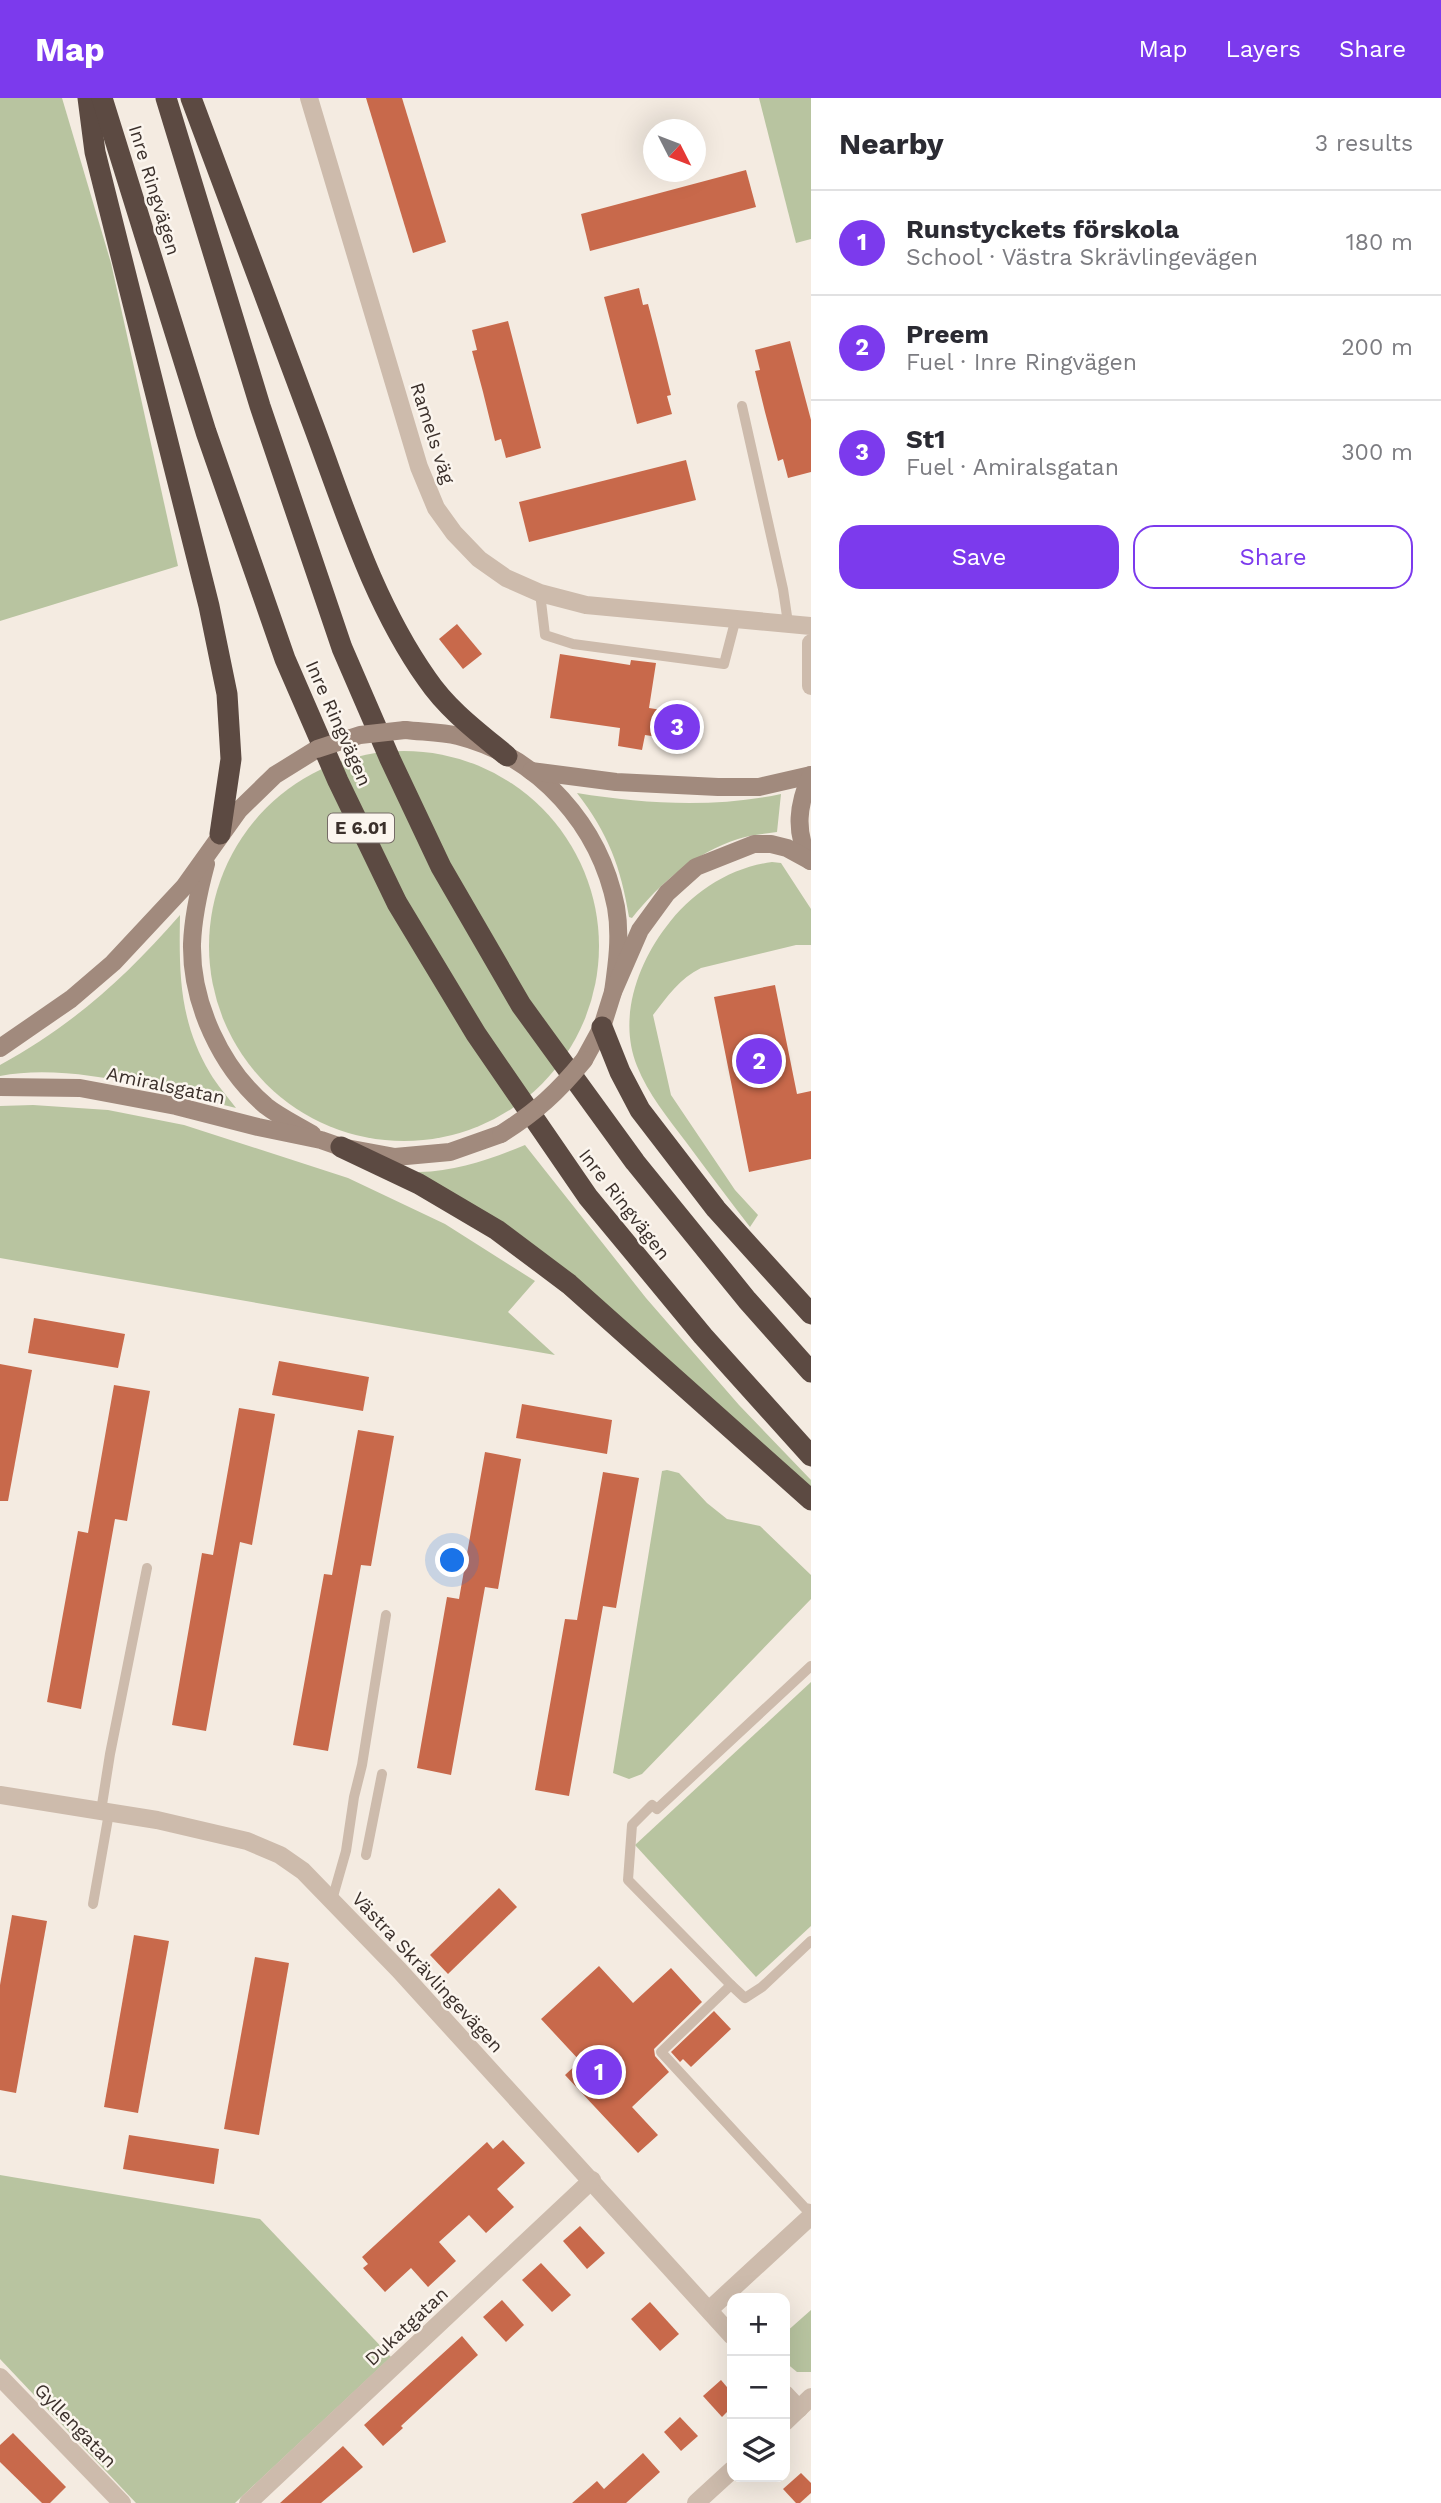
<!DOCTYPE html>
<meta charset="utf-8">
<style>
body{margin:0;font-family:"Work Sans",sans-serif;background:#f7f7f7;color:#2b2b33}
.controls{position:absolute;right:21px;bottom:21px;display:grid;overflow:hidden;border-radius:14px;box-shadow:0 7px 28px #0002}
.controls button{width:63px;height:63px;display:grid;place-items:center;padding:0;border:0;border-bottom:2px solid #e1e1e2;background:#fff;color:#2b2b33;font:35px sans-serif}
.compass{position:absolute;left:643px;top:21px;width:63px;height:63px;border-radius:50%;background:#fff;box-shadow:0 7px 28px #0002;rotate:132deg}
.you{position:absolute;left:453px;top:1463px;width:24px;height:24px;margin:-18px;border:5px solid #fff;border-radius:50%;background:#1a73e8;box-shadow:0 0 0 10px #1a73e833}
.badge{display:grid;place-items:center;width:46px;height:46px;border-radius:50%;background:#7c3aed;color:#fff;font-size:23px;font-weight:700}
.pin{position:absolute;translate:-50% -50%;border:4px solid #fff;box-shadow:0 2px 7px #0006}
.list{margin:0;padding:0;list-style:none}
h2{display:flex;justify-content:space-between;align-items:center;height:91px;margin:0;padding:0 28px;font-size:30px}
h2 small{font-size:23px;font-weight:400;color:#7c7c81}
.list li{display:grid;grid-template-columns:46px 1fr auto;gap:21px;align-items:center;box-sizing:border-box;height:105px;padding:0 28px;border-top:2px solid #e1e1e2}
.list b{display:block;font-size:26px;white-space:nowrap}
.list p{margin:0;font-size:23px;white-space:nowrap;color:#7c7c81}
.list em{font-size:23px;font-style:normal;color:#7c7c81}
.actions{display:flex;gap:14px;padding:21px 28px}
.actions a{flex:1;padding:16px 0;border:2px solid #7c3aed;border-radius:21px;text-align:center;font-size:24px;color:#7c3aed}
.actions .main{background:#7c3aed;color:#fff}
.icon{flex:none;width:38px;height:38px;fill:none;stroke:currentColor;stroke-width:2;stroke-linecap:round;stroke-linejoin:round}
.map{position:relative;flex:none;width:811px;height:2405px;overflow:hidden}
header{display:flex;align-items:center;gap:42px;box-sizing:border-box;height:98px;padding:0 35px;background:#7c3aed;color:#fff}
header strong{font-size:33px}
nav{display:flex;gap:38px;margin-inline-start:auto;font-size:24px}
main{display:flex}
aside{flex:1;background:#fff}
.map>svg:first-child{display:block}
.green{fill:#b8c4a0}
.building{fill:#c8694b}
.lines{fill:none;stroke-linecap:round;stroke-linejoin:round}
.service{stroke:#cdbbac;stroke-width:10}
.minor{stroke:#cdbbac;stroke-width:18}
.tertiary{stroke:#cdbbac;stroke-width:18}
.secondary{stroke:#a18a7d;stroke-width:18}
.motorway{stroke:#5c4a42;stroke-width:21}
.secondary-bridge{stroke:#a18a7d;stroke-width:18}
.labels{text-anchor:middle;stroke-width:5;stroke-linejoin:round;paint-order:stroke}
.shield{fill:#fbf5ee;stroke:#756b66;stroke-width:2}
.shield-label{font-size:18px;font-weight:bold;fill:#3b302b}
.street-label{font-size:19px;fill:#3b302b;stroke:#fbf5ee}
</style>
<header>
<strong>Map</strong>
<nav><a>Map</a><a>Layers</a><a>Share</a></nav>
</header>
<main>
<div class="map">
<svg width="811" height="2405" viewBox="0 0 811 2405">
<rect width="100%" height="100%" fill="#f4ebe1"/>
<!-- green -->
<g class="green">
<path d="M 0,0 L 62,0 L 111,165 L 178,468 L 0,523 Z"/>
<path d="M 759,0 L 811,0 L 811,141 L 796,145 Z"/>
<circle cx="404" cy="848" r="195"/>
<path d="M 577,695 C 644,706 715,710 781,696 L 777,734 C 764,736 750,737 738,741 C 695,755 660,785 632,820 L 629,819 C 621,769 608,735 577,695 Z"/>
<path d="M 772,764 L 781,765 L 811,811 L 811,847 L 796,847 L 701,870 C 680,880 667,899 653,917 L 671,997 L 735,1092 L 758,1117 L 750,1129 C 728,1101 707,1072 686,1044 C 668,1020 648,996 637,968 C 618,921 637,867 666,829 C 692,794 729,770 772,764 Z"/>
<path d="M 180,817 C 179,875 179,923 210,975 C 217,987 227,998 236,1010 C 165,993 72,964 0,978 L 0,967 C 73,927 126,879 180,817 Z"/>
<path d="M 33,1007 L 108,1012 L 184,1027 L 348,1080 L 445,1126 L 535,1183 L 508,1214 L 555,1257 L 0,1160 L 0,1008 Z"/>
<path d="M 525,1047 L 646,1200 L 739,1307 L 811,1382 L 811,1398 L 765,1358 L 418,1077 L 419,1074 C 457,1073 490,1061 525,1047 Z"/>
<path d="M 667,1372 L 679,1375 L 707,1405 L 727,1421 L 760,1428 L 811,1477 L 811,1501 L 642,1676 L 629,1681 L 613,1675 L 662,1373 Z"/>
<path d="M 811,1584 L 811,1828 L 756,1879 L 635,1747 Z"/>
<path d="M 0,2077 L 260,2121 L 391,2259 L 235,2405 L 136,2405 L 0,2261 Z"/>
<path d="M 811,2212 L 811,2274 L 797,2274 L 785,2264 L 785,2235 Z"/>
</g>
<!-- building -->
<g class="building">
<path d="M 366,0 L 402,0 L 446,144 L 413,155 Z"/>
<path d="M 746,72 L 756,109 L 590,153 L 581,116 Z"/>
<path d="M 639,190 L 643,207 L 648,206 L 657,241 L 671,297 L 667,298 L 672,316 L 637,326 L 604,199 Z"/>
<path d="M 508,223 L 541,350 L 506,360 L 501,341 L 495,343 L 483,294 L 472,253 L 477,252 L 472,232 Z"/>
<path d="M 790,243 L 811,322 L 811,374 L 788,380 L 783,361 L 778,363 L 765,314 L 755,273 L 760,272 L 755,252 Z"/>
<path d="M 686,362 L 696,402 L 529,444 L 519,404 Z"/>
<path d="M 457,526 L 482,556 L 463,571 L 439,541 Z"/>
<path d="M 560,556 L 630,567 L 631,562 L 656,565 L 649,610 L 694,617 L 690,644 L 645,637 L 642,652 L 618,648 L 620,630 L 550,620 Z"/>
<path d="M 775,887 L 797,996 L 811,993 L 811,1061 L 749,1074 L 714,899 Z"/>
<path d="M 34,1220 L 125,1236 L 118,1270 L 28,1255 Z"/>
<path d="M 279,1263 L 369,1279 L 363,1313 L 272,1297 Z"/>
<path d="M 0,1266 L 32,1272 L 8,1403 L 0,1403 Z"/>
<path d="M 114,1287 L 150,1293 L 127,1423 L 115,1421 L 81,1611 L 47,1604 L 78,1433 L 88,1435 Z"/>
<path d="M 522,1306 L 612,1322 L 607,1356 L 516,1340 Z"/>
<path d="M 239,1310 L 275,1316 L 252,1447 L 240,1444 L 206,1633 L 172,1627 L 202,1455 L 213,1457 Z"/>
<path d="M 358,1332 L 394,1338 L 371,1468 L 361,1467 L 328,1653 L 293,1647 L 324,1476 L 332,1477 Z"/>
<path d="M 485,1354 L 521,1361 L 498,1491 L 485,1489 L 451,1677 L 417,1670 L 447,1499 L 459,1501 Z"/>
<path d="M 603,1374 L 639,1380 L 616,1510 L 603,1508 L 569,1698 L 535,1692 L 565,1521 L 577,1522 Z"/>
<path d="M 499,1790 L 517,1809 L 448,1876 L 430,1857 Z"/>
<path d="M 12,1817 L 47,1823 L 16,1995 L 0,1992 L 0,1887 Z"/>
<path d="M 134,1837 L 169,1843 L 138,2015 L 104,2009 Z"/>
<path d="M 255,1859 L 289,1865 L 259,2037 L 224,2031 Z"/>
<path d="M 599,1868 L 633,1905 L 671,1870 L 702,1904 L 654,1951 L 655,1958 L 669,1974 L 632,2009 L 658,2037 L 638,2055 L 565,1977 L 580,1963 L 541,1921 Z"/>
<path d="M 714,1913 L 731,1931 L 691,1969 L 683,1961 L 680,1964 L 671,1954 Z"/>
<path d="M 129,2037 L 219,2051 L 214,2086 L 123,2071 Z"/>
<path d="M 503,2042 L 525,2065 L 497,2091 L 514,2109 L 486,2135 L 469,2117 L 439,2144 L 456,2163 L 428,2189 L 411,2170 L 385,2194 L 363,2170 L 368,2166 L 362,2159 L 487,2044 L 493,2051 Z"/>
<path d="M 580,2128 L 605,2155 L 587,2171 L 563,2143 Z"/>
<path d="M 541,2165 L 571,2197 L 552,2214 L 522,2182 Z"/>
<path d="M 502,2202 L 524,2227 L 506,2244 L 483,2219 Z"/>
<path d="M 650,2204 L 679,2236 L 660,2253 L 631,2221 Z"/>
<path d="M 462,2238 L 478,2257 L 401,2328 L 403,2330 L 383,2348 L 364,2327 Z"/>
<path d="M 721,2282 L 732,2295 L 732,2309 L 722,2319 L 703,2298 Z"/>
<path d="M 680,2319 L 698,2338 L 681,2353 L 664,2334 Z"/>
<path d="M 13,2335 L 66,2389 L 50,2405 L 42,2405 L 0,2364 L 0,2347 Z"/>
<path d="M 343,2348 L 363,2369 L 321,2405 L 280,2405 Z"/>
<path d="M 643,2355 L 660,2374 L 626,2405 L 572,2405 L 597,2383 L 604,2391 Z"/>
<path d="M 801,2375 L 811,2385 L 811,2395 L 800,2405 L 796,2405 L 783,2391 Z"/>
</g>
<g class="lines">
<!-- service -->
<g class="service">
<path d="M 742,308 L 783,491 L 788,525"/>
<path d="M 540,495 L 545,537 L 573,546 L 724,566 L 736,520"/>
<path d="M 811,1568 L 657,1711 L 652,1707 L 632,1727 L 628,1782 L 731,1887 L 661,1954 L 805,2110 L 811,2111"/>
<path d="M 101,1713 L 110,1656 L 147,1470"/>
<path d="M 366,1757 L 382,1676"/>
<path d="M 332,1802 L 346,1753 L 354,1699 L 362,1667 L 386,1517"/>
<path d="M 93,1806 L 109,1715"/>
<path d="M 731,1887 L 745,1900 L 762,1889 L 811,1843"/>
</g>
<!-- minor -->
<g class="minor">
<path d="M 309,0 L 419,369 L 436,410 L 454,435 L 479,461 L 506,480 L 540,495 L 586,507 L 811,528"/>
<path d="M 811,545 L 811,588"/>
<path d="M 0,1697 L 157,1722 L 247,1743 L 280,1757 L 303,1773 L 399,1872 L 732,2238"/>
<path d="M 709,2212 L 811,2118"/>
<path d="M 0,2279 L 122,2405"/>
<path d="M 785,2296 L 799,2311"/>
<path d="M 248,2405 L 592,2082"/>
</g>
<!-- tertiary -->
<g class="tertiary">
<path d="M 785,2324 L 811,2299"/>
<path d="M 696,2405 L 732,2372"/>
</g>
<!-- secondary -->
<g class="secondary">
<path d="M 405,632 C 422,634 442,634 458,638 C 540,659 600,728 616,809 C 621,838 617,866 613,894"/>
<path d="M 531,673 L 616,684 L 718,689 L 759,689 L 811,677"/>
<path d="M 810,763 C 794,734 798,706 811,677"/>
<path d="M 206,766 C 199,792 193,818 192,846 C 191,905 221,970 266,1008 C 280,1019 297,1027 312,1036"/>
<path d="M 0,950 L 71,901 L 113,865 L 184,789 L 239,712 L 275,677 L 317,651"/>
<path d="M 584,962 L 602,929 L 613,894 L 640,832 L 667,795 L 696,769 L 754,746 L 771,746 L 787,750 L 809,762"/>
<path d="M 0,989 L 80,990 L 176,1008 L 258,1029 L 321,1042 L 341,1049 L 395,1059 L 450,1054 L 501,1036"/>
</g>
<!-- motorway -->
<g class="motorway">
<path d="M 88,0 L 95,54 L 209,508 L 227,596 L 231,661 L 220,736"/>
<path d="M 102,0 L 206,334 L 285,561 L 338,683 L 397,805 L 476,936 L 588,1099 L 703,1238 L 811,1358"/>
<path d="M 166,0 L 260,308 L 342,550 L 390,661 L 441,769 L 521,907 L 635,1064 L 747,1202 L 811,1274"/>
<path d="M 191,0 C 232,110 273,219 314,329 C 346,415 374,506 427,581 C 448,612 478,634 507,658"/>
<path d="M 602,929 L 620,974 L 640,1012 L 716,1111 L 811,1216"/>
<path d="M 341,1049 L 419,1086 L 497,1132 L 569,1186 L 811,1402"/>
</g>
<!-- secondary-bridge -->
<g class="secondary-bridge">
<path d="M 317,651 L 360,637 L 405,632"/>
<path d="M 501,1036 C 536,1014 558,994 584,962"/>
</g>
</g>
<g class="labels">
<!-- shield labels -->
<rect class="shield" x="328" y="715.5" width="66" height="29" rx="5"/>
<g class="shield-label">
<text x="361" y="736">E 6.01</text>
</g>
<!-- street labels -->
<g class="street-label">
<text transform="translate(155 92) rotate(73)" y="7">Inre Ringvägen</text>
<text transform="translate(433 335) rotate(72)" y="7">Ramels väg</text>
<text transform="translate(339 625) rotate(66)" y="7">Inre Ringvägen</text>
<text transform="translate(166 987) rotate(12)" y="7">Amiralsgatan</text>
<text transform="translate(625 1106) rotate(52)" y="7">Inre Ringvägen</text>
<text transform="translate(428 1874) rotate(47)" y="7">Västra Skrävlingevägen</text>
<text transform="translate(406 2228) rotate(-43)" y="7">Dukatgatan</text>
<text transform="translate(76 2327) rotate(46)" y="7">Gyllengatan</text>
</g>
</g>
</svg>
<div class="controls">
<button>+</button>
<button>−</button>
<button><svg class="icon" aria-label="layers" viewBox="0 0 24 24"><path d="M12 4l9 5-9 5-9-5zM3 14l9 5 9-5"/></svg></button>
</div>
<svg class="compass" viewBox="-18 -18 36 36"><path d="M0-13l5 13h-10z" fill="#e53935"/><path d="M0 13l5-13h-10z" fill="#7c7c81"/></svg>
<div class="you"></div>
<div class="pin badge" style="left:599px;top:1974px">1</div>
<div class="pin badge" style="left:759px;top:963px">2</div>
<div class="pin badge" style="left:677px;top:629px">3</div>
</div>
<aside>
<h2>Nearby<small>3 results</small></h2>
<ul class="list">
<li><span class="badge">1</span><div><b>Runstyckets förskola</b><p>School · Västra Skrävlingevägen</p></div><em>180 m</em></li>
<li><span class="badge">2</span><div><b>Preem</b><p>Fuel · Inre Ringvägen</p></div><em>200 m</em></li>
<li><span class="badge">3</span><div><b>St1</b><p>Fuel · Amiralsgatan</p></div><em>300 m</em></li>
</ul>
<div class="actions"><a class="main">Save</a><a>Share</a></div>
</aside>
</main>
